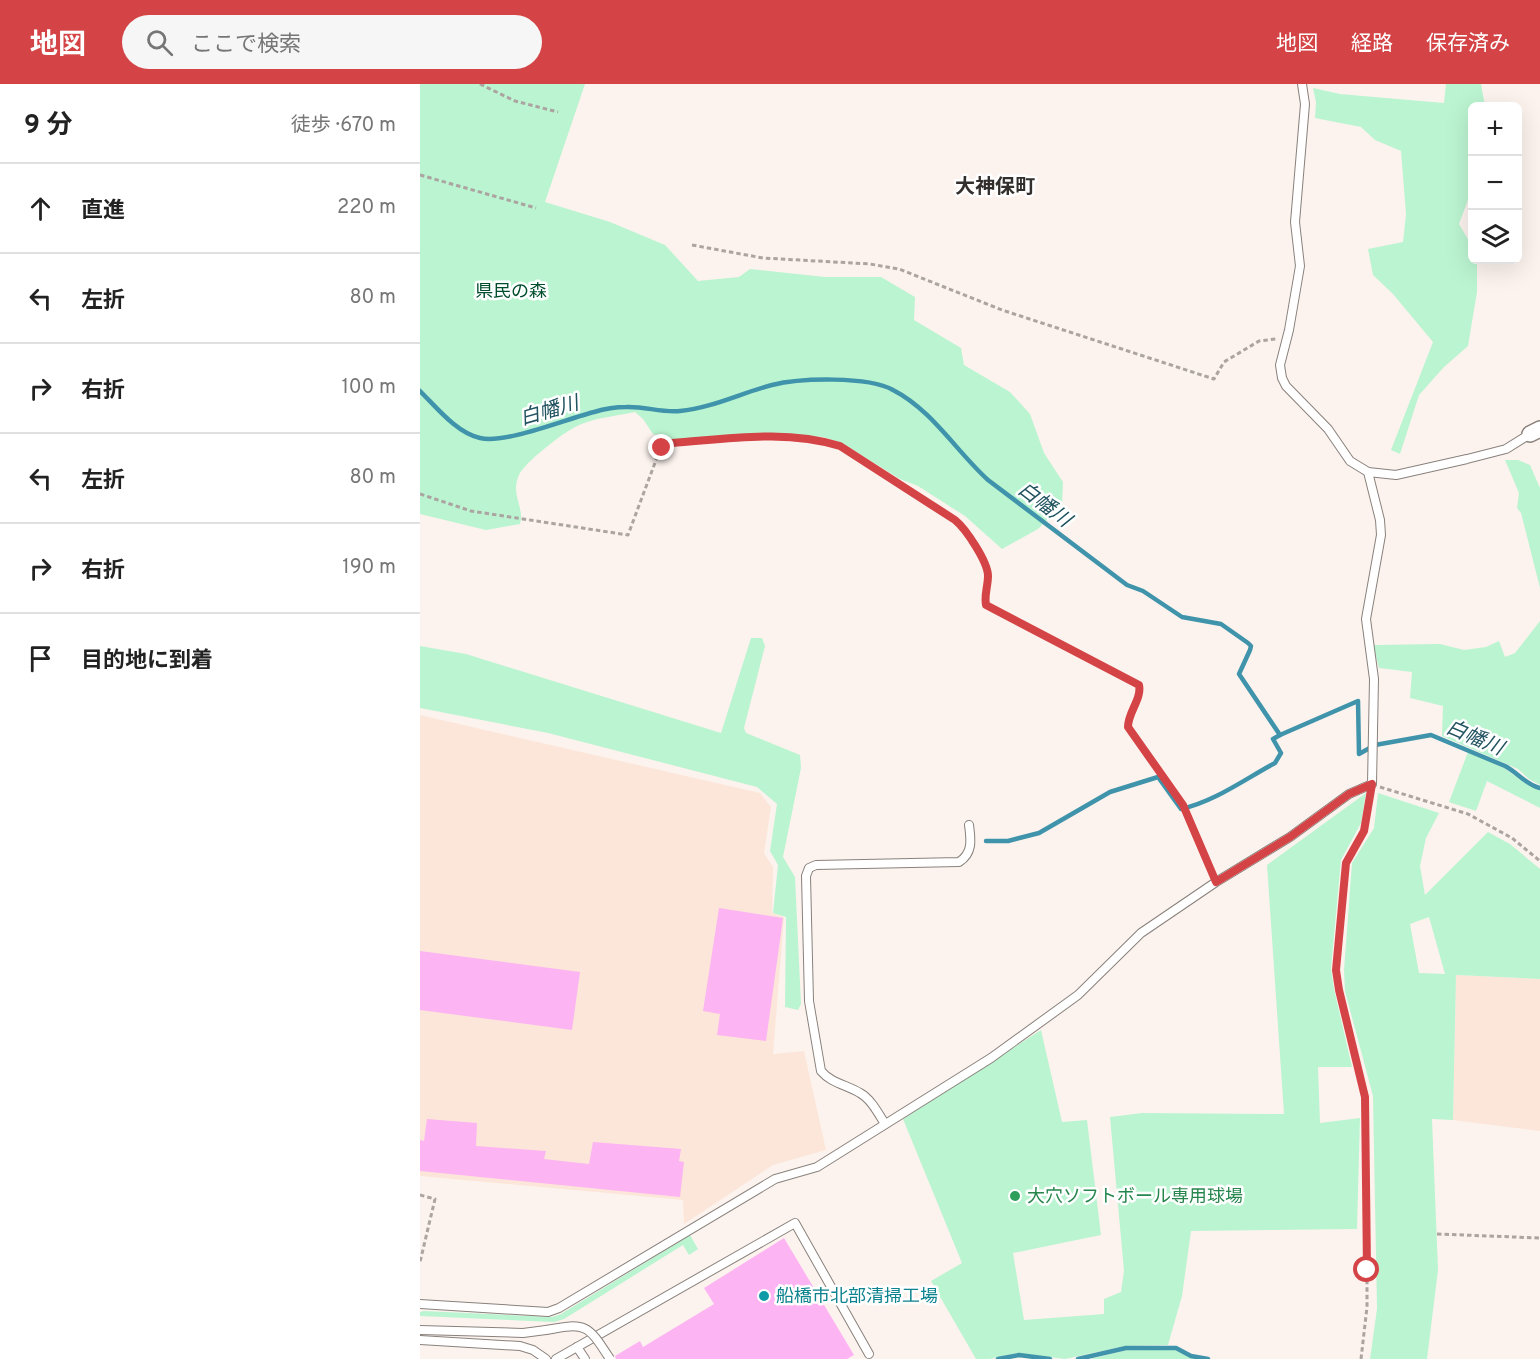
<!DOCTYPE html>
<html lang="ja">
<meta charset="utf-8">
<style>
body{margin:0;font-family:Overpass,"Noto Sans JP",sans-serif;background:#f6f6f6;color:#222}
.controls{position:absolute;right:18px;top:18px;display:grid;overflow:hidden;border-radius:9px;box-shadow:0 6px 24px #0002}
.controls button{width:54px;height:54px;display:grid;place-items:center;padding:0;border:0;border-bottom:2px solid #e0e0e0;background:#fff;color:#222;font:30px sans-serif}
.stop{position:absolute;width:18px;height:18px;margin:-14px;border:4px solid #d44446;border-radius:50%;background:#fff}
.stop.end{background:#d44446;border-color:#fff;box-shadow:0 2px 6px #0008}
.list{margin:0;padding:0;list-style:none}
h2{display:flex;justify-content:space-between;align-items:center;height:78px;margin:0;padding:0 24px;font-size:26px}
h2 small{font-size:20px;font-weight:400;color:#767676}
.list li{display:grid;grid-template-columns:39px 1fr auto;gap:18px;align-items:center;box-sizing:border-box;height:90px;padding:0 24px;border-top:2px solid #e0e0e0}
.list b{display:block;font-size:22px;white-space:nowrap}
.list em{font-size:20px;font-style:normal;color:#767676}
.icon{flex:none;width:33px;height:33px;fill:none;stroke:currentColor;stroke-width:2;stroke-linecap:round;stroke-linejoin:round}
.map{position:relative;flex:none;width:1120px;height:1275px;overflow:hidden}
header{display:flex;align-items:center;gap:36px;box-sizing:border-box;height:84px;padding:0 30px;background:#d44446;color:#fff}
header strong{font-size:28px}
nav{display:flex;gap:33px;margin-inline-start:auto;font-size:21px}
.search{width:420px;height:54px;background:#f6f6f6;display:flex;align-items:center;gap:15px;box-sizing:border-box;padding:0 21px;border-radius:33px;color:#767676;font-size:22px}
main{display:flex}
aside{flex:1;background:#fff}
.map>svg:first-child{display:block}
.industrial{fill:#fce6d9}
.green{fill:#bbf4d1;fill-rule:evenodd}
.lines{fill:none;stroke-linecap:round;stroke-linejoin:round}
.stream{stroke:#3f93aa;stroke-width:4.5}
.building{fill:#fdb4f2}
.lane-casing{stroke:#89817c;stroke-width:10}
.street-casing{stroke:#89817c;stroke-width:18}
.path{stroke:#aba4a1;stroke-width:3;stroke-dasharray:4.5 3;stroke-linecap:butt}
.lane{stroke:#fff;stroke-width:8}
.street{stroke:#fff;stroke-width:15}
.lane-bridge-casing{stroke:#89817c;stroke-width:10;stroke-linecap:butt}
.lane-bridge{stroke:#fff;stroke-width:8}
.route{stroke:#d44446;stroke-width:8}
.leisure-dot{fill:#2e9e5b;stroke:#fff;stroke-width:2}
.culture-dot{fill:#0f9aa8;stroke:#fff;stroke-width:2}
.labels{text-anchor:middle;stroke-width:5;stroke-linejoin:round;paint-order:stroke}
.park-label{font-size:18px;fill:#004d2d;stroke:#fff}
.leisure-label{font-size:18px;fill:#27864d;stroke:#fff;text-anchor:start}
.culture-label{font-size:18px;fill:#0d838f;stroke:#fff;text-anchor:start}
.neighbourhood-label{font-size:20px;font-weight:bold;fill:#322f2d;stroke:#fff}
.water-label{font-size:20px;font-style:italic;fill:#205260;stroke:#fff}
</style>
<header>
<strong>地図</strong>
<div class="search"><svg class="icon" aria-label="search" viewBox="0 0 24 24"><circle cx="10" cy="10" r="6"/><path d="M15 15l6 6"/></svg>ここで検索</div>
<nav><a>地図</a><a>経路</a><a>保存済み</a></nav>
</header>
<main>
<aside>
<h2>9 分<small>徒歩 · 670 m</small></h2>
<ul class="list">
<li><svg class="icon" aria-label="ahead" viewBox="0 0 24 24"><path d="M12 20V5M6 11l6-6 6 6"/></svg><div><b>直進</b></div><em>220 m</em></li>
<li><svg class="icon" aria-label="left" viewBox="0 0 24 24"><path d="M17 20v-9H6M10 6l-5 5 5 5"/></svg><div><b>左折</b></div><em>80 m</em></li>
<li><svg class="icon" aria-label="right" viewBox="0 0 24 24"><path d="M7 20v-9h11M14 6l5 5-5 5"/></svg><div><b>右折</b></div><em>100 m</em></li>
<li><svg class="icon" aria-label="left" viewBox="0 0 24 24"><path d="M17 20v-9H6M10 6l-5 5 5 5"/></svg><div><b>左折</b></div><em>80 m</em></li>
<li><svg class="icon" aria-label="right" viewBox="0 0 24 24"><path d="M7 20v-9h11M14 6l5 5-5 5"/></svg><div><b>右折</b></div><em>190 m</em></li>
<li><svg class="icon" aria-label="arrive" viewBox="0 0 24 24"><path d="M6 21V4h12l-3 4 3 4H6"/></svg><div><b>目的地に到着</b></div></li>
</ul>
</aside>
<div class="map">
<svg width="1120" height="1275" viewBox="0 0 1120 1275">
<rect width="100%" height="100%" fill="#fcf3ee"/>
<!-- industrial -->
<g class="industrial">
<path d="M 0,631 L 340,709 L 351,723 L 344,769 L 353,783 L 352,829 L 364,833 L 353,970 L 384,967 L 406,1066 L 353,1081 L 264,1140 L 263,1116 L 0,1092 Z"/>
<path d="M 1036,891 L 1120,895 L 1120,1047 L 1033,1036 Z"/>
</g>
<!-- green -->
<g class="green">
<path d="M 0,0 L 165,0 L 125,118 L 190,138 L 245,161 L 278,197 L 319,193 L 330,185 L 405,193 L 461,193 L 495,213 L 494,236 L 541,264 L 544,281 L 590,308 L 610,330 L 624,369 L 643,398 L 642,421 L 618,445 L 582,465 L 545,432 L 498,402 L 480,395 L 422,359 L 403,353 L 349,349 L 252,356 L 233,350 L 223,335 L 215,328 C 196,332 172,334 155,343 C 143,349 104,379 99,391 C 90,411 105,423 100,440 L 66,446 L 0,430 Z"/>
<path d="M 1026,0 L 1061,0 L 1065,22 L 1052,22 L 1052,105 L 1039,140 L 1052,162 L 1052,176 L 1057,176 L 1057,208 L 1048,262 L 1024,283 L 999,311 L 980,370 L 971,366 L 1013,258 L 973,210 L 953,191 L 948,165 L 983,158 L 986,130 L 981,67 L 955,56 L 941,43 L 895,34 L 896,18 L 893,4 L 920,10 L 1024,19 Z"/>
<path d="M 1085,376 L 1098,376 L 1110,381 L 1120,404 L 1120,504 L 1101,429 L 1097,424 L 1099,409 Z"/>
<path d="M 1120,537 L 1120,701 L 1109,695 L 1098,685 L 1022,652 L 1023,622 L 990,614 L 992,588 L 959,584 L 953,561 L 1020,560 L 1044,566 L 1066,563 L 1079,557 L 1085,573 L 1095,569 Z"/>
<path d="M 331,554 L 342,554 L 345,562 L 324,644 L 326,649 L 380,671 L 381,684 L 363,773 L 375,793 L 381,920 L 378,926 L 365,923 L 366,833 L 353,829 L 358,781 L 350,767 L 357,720 L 337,703 L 128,649 L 0,624 L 0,562 L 46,570 L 301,649 Z"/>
<path d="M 1048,668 L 1084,684 L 1105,699 L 1120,706 L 1120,724 L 1067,697 L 1056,727 L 1029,718 Z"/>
<path d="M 946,709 L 941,739 L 921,776 L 911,884 L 914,905 L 932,983 L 898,983 L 900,1039 L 940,1034 L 937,1145 L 771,1147 L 762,1212 L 748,1261 L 705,1262 L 645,1275 L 598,1269 L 570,1275 L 556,1275 L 511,1197 L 542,1179 L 483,1035 L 621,946 L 642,1038 L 667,1036 L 681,1151 L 593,1169 L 604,1236 L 684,1230 L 684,1215 L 701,1208 L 704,1187 L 690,1033 L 722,1029 L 864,1030 L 847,781 Z"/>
<path d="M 958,709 L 1019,729 L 1006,754 L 1000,782 L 1005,811 L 1068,748 L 1090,760 L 1120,785 L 1120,895 L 1036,891 L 1033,1036 L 1012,1035 L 1018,1186 L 1007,1275 L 950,1275 L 957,1225 L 953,1012 L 925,907 L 924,886 L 932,779 L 954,744 ZM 1009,833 L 1025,890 L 999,889 L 990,840 Z"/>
<path d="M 270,1151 L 278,1165 L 269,1171 L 263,1161 L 144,1235 L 134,1238 L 0,1232 L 0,1228 L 4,1227 L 132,1233 L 141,1230 Z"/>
<path d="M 707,1266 L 755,1266 L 766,1272 L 777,1275 L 670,1275 Z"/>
</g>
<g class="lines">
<!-- stream -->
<g class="stream">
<path d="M 0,307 C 17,324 37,349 60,354 C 86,360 146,335 174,328 C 184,325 196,323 206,323 C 224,322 242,329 260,327 C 292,324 321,309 352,301 C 380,294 448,292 473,306 C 512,326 536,367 568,396 L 707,501 L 723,507 L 762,533 L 801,540 L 828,559 L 831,562 L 830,566 L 819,590 L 860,651 L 938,617 L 939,670 L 955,661 L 1011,651 L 1085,682 C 1097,688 1106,701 1120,704"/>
<path d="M 566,757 L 588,757 L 619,749 L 690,708 L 738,693 L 761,725 C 794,718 825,695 855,679 L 861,669 L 853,655 L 860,651"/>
<path d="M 578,1275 L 599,1271 L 630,1275"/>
<path d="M 658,1275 L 706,1264 L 756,1264 L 771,1272 L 788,1275"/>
</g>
</g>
<!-- building -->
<g class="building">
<path d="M 299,824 L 363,834 L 346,957 L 297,951 L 300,930 L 283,927 Z"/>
<path d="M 0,867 L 160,888 L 152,946 L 0,926 Z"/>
<path d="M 7,1035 L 57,1039 L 56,1062 L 126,1067 L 124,1075 L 169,1080 L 173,1058 L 261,1065 L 259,1077 L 264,1078 L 260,1113 L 0,1087 L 0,1056 L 4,1057 Z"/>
<path d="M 364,1154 L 434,1271 L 427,1275 L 196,1275 L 195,1272 L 220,1257 L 223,1263 L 294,1220 L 284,1204 Z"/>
</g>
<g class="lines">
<!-- lane casing -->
<g class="lane-casing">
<g id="lane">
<path d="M 882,0 L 885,20 L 875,138 L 880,182 L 869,246 L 860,281 L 862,294 L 866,302 L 908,345 L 930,377 L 948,388 L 976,391 L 1047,375 L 1086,365 L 1110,350"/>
<path d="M 465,1040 C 458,1029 451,1015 440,1009 C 427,1001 411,999 401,987 L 389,917 L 386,792 L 389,784 L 396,781 L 539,778 C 553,769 551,756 549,741"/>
<path d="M 0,1220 L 128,1228 L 139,1224 L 355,1095 L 397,1083 L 571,974 L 658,911 L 721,849 L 796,798 L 870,753 L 929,710 L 952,700 L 954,595 L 946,535 L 961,451 L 960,436 L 948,388"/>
<path d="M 0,1246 L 103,1249 L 126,1246"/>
<path d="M 0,1256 L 100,1262 L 113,1266 L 126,1275"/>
<path d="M 157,1263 L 165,1275"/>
<path d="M 136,1275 L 375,1139 L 449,1270"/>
</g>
</g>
<!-- street casing -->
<g class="street-casing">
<path id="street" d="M 1110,350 L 1120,345"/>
</g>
<!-- path -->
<g class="path">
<path d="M 60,0 L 95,17 L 138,28"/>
<path d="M 0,91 L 116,124"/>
<path d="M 272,161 L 343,174 L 450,180 L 479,185 L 582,226 L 794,295 L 804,278 L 839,257 L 856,255"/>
<path d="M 0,410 L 51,427 L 208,451 L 239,368 L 245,361 L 348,352 L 401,356 L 420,362 L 543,443 L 567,483 L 566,521 L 719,601 C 722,615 708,628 708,643 L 763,721 L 792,789"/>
<path d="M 960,703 L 1048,730 L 1092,754 L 1120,777"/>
<path d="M 0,1111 L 15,1115 L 0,1178"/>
<path d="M 1017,1150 L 1120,1154"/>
<path d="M 941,1275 L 947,1223 L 947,1186 L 945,1013 L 919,907 L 916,886 L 926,779 L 944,747 L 950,712"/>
</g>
<!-- lane -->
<use href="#lane" class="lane"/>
<!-- street -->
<use href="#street" class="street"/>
<!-- lane-bridge casing -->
<g class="lane-bridge-casing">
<path id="lane-bridge" d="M 126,1246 C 167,1238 168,1241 190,1275"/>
</g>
<!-- lane-bridge -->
<use href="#lane-bridge" class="lane-bridge"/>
</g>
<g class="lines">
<!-- route -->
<path class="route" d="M 242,364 L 252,359 C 307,355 366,345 420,362 L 535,436 C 546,445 568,478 568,492 C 568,502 564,511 566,521 L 719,601 C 722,615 708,628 708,643 L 763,721 L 796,798 L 870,753 L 929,710 L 952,700 L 944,747 L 926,779 L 916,886 L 919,906 L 945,1013 L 947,1186"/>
</g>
<!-- markers -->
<circle class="leisure-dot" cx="595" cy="1112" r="6"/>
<circle class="culture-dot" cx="344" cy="1212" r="6"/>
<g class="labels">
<!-- park labels -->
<g class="park-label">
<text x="91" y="213">県民の森</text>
</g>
<!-- leisure labels -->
<g class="leisure-label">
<text x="607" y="1118">大穴ソフトボール専用球場</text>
</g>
<!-- culture labels -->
<g class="culture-label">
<text x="356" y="1218">船橋市北部清掃工場</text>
</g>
<!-- neighbourhood labels -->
<g class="neighbourhood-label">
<text x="575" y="109">大神保町</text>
</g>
<!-- water labels -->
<g class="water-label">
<text transform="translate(129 326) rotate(-16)" y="7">白幡川</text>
<text transform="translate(625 420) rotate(37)" y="7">白幡川</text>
<text transform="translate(1055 653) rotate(23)" y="7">白幡川</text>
</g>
</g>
</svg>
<div class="controls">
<button>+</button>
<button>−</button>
<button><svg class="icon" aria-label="layers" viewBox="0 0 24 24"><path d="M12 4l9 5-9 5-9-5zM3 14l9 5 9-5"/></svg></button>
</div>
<div class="stop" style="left:947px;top:1186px"></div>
<div class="stop end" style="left:242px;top:364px"></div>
</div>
</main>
